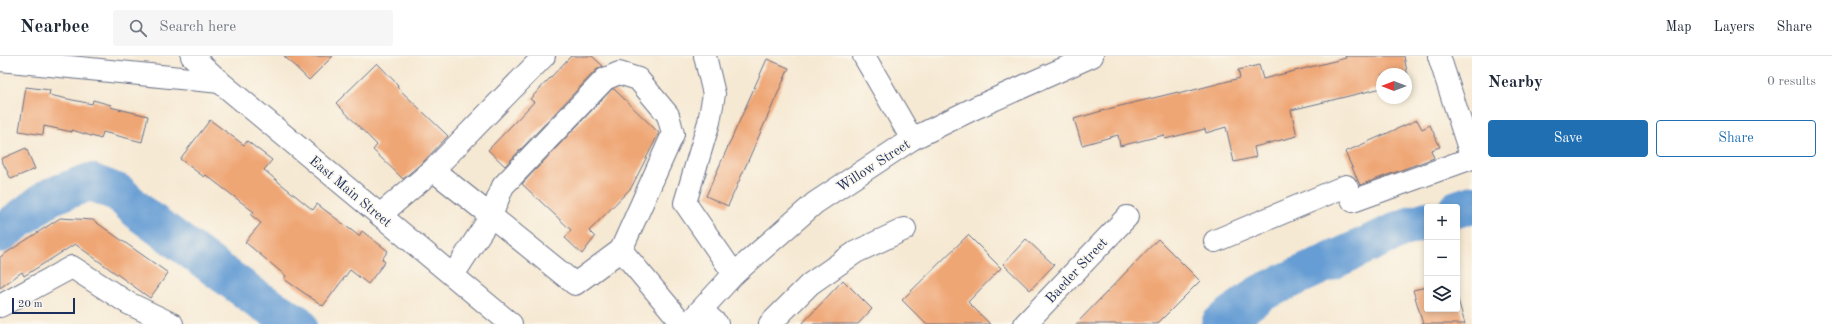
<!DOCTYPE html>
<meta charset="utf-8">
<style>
body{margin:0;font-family:"Old Standard TT",serif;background:#f6f6f7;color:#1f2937}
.controls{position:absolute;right:12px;bottom:12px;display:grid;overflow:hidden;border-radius:4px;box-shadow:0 2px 6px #0003}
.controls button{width:36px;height:36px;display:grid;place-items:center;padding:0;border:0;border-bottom:1px solid #e0e1e3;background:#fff;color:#1f2937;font:20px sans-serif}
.compass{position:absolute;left:1376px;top:12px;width:36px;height:36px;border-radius:50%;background:#fff;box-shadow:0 2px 6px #0003;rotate:270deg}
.scale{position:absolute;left:12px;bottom:10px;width:63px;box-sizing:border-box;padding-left:4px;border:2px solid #1b2f5e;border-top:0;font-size:11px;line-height:14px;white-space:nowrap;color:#1b2f5e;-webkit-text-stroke:3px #fbf7ec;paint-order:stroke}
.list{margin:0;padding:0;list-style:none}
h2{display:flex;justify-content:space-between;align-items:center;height:52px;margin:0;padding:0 16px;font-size:17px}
h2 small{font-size:13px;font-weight:400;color:#747a83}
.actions{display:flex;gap:8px;padding:12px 16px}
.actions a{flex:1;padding:9px 0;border:1px solid #1f6fb2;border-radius:4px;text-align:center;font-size:14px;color:#1f6fb2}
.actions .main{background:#1f6fb2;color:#fff}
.icon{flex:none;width:22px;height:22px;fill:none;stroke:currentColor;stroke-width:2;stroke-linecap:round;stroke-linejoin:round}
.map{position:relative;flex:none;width:1472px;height:268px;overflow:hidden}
header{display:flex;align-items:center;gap:24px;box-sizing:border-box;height:56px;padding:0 20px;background:#fff;border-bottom:1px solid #e0e1e3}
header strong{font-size:19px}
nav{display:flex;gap:22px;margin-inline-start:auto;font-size:14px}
.search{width:280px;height:36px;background:#f6f6f7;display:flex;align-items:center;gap:10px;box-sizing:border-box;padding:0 14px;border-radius:4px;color:#747a83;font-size:15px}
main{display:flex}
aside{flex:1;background:#fff}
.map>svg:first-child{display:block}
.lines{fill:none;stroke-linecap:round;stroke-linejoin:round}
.river{stroke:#669dd4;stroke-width:38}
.building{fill:#efa674}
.minor-casing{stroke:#687087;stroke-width:24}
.major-casing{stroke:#687087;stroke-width:24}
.highway-casing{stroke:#687087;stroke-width:24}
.minor{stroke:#fff;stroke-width:22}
.major{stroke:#fff;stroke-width:22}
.highway{stroke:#fff;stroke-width:22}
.labels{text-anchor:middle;stroke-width:3;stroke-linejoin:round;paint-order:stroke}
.street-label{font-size:14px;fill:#1b2f5e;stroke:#fbf7ec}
</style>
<header>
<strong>Nearbee</strong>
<div class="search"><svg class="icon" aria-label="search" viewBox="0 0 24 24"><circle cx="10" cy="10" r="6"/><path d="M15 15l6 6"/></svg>Search here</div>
<nav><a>Map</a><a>Layers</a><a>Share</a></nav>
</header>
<main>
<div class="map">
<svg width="1472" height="268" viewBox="0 0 1472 268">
<rect width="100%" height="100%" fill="#fbf7ec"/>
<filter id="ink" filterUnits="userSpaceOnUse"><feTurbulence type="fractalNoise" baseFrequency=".025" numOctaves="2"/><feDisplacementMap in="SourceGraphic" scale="8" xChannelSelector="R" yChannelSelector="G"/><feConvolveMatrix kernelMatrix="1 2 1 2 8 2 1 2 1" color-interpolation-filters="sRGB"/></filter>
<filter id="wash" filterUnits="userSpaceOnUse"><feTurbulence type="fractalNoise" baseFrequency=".012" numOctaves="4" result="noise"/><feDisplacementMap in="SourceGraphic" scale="16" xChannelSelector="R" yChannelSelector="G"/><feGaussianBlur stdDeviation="0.9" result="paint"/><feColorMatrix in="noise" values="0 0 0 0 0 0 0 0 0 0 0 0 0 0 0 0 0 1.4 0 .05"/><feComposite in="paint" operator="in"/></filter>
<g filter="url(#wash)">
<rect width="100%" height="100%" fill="#f6e9d3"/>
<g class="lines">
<!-- river -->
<g class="river">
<path d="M 1457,153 L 1472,148"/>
<path d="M 0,178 L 49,141 L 90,126 L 119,137 L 140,157 L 256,242 L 298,268"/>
<path d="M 1220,268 L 1261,237 L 1404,172 L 1427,164"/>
</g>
</g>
<g id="blocks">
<!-- building -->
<g class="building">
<path d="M 284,0 L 333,0 L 309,24 Z"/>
<path d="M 571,0 L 592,0 L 603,10 L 596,14 L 505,110 L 488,94 L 534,46 L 530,43 Z"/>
<path d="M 1345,0 L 1404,0 L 1409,26 L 1406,27 L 1406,18 L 1382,18 L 1382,32 L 1291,54 L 1297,80 L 1254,91 L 1256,101 L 1234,106 L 1226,71 L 1206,77 L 1205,73 L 1165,83 L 1164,79 L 1120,90 L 1118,79 L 1082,89 L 1074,63 L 1112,52 L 1178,36 L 1178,38 L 1240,22 L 1238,14 L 1259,9 L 1263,23 L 1346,2 Z"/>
<path d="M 767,3 L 789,12 L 728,150 L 706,140 Z"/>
<path d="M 377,7 L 398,29 L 397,31 L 448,80 L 424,105 L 403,123 L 373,94 L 377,89 L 336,47 Z"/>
<path d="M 26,31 L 50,34 L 49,39 L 92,48 L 93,44 L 111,49 L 110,51 L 148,60 L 142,86 L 103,76 L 101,83 L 72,74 L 72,76 L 44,70 L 43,79 L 19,75 Z"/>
<path d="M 612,33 L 614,33 L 659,77 L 631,132 L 589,175 L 595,181 L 582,198 L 565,182 L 571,174 L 522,128 Z"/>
<path d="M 210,64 L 244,89 L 247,85 L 272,104 L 264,114 L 313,154 L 317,148 L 359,180 L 362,175 L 388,195 L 382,203 L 385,206 L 368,228 L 350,214 L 323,250 L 284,223 L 286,220 L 245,186 L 261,167 L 251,159 L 254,156 L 206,119 L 204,121 L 180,103 Z"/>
<path d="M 1417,64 L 1422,73 L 1430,69 L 1440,91 L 1431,94 L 1434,102 L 1360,129 L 1345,96 Z"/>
<path d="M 26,92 L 35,113 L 11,123 L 1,103 Z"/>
<path d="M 60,162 L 93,164 L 168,217 L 150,242 L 75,188 L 24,220 L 22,216 L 0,232 L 0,201 Z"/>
<path d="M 968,179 L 1001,212 L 968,246 L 990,268 L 926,268 L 902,244 Z"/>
<path d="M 1026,183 L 1054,209 L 1030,234 L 1003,208 Z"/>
<path d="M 1158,183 L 1200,225 L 1157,268 L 1076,268 Z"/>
<path d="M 843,224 L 872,253 L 858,268 L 802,268 Z"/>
<path d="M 1427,231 L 1427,253 L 1457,253 L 1457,240 L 1465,268 L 1423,268 L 1413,234 Z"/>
</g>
</g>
</g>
<g filter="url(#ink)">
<use href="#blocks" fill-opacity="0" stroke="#687087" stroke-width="1"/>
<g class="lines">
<!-- minor casing -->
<g class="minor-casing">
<g id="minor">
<path d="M 705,0 L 714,38 L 709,66 L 685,147 L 734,218"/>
<path d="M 864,0 L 912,83"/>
<path d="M 1439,0 L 1472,102"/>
<path d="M 0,4 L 220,26"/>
<path d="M 433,114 L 491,160 L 503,130 L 605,23 L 619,17 L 638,23 L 668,59 L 673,78 L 621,194"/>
<path d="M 380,159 L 433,114 L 544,0"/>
<path d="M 1215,185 L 1346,130 L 1353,145 L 1472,102"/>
<path d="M 453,219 L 491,160 L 575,228 L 621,194 L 683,268"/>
<path d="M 0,250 L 72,211 L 128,247 L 172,268"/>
<path d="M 701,254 L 717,268"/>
<path d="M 770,268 L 810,228 L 856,196 L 905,173"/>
<path d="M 1025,268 L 1127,161"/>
</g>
</g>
<!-- major casing -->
<g class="major-casing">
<path id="major" d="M 688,268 L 734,218 L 815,147 L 912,83 L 975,52 L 1092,0"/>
</g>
<!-- highway casing -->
<g class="highway-casing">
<path id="highway" d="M 192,0 L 220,26 L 511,268"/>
</g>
<!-- minor -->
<use href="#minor" class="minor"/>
<!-- major -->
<use href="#major" class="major"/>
<!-- highway -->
<use href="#highway" class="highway"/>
</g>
</g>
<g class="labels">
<!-- street labels -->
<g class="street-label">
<text transform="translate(873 109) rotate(-33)" y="5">Willow Street</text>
<text transform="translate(351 135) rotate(40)" y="5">East Main Street</text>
<text transform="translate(1076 214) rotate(-47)" y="5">Baeder Street</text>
</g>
</g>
</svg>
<div class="controls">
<button>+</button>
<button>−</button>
<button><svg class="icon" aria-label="layers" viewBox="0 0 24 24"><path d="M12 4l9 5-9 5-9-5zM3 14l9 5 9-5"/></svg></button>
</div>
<svg class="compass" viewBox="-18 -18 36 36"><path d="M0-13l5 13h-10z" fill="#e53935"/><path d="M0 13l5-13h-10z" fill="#747a83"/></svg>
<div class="scale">20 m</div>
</div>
<aside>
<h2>Nearby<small>0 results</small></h2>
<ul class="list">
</ul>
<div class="actions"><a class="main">Save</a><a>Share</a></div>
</aside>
</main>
